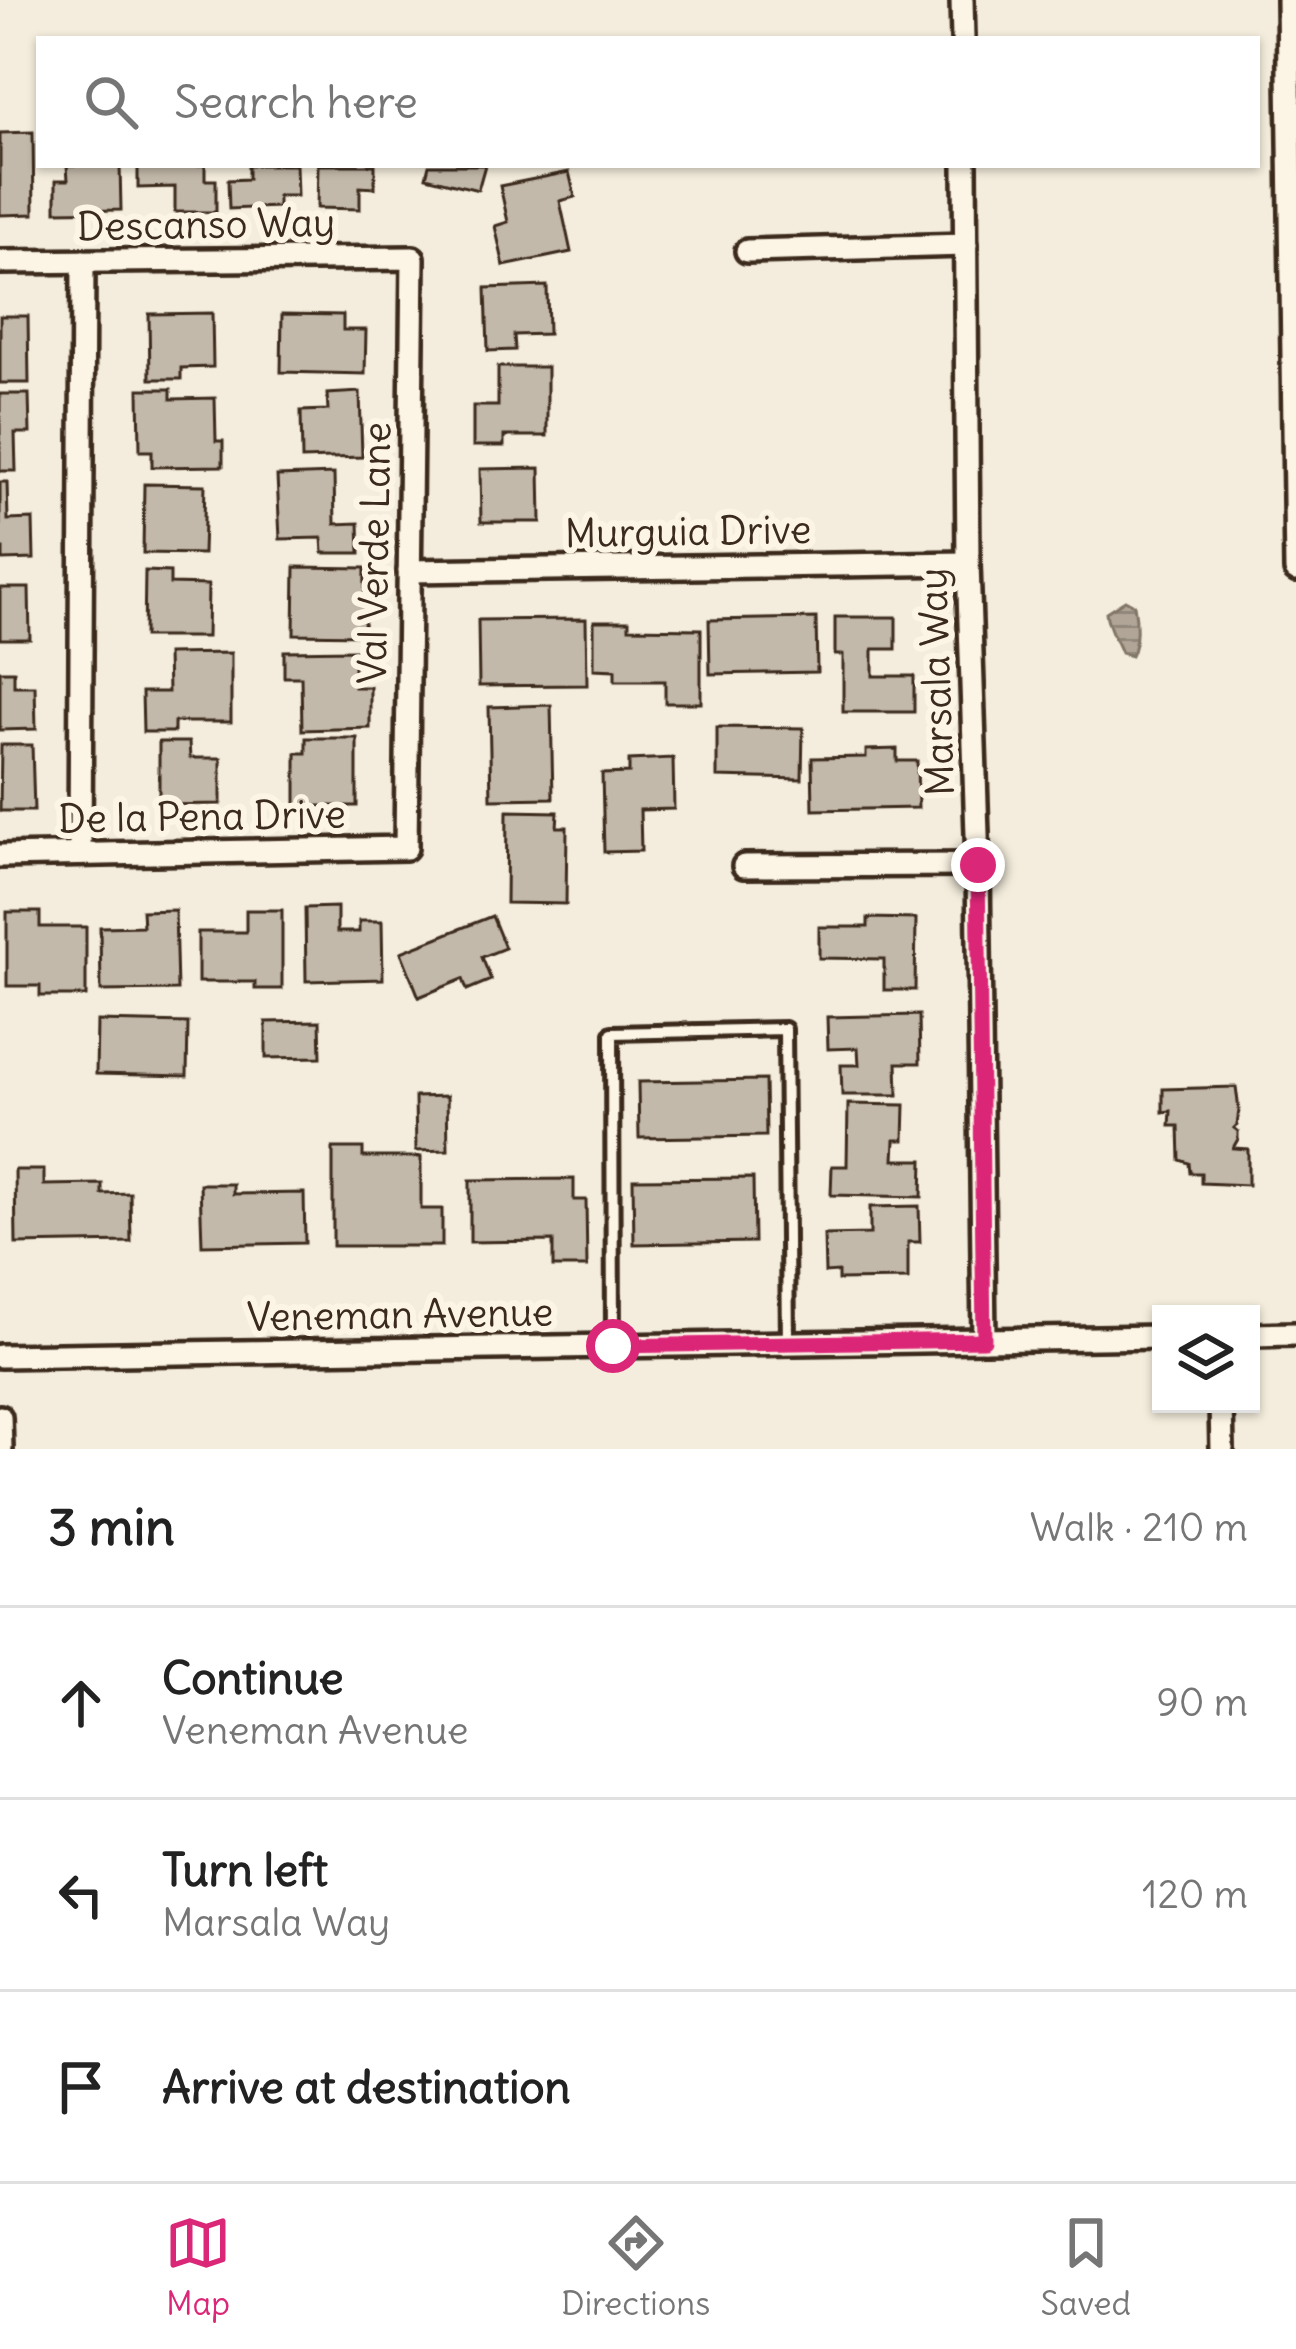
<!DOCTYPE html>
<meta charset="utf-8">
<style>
body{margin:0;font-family:Delius,sans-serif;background:#f2f2f2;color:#222}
.controls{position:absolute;right:36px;bottom:36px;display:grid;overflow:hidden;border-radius:0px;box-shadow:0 3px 9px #0004}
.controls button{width:108px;height:108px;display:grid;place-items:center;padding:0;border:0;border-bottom:3px solid #e0e0e0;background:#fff;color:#222;font:60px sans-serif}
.stop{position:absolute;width:36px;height:36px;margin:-27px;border:9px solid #db2777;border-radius:50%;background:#fff}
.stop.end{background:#db2777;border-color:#fff;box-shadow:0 3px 12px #0008}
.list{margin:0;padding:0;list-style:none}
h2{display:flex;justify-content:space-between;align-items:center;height:156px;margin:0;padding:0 48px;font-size:51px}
h2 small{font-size:39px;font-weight:400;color:#767676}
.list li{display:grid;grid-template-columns:78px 1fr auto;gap:36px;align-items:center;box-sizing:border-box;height:192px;padding:0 48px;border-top:3px solid #e0e0e0}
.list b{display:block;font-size:45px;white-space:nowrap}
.list p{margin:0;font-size:39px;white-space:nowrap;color:#767676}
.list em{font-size:39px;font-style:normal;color:#767676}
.icon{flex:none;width:66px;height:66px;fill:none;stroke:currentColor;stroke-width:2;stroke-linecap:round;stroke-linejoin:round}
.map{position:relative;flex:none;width:1296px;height:1449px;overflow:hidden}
.search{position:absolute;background:#fff;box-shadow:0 3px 9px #0004;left:36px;right:36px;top:36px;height:132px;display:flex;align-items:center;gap:30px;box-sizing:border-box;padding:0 42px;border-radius:0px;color:#767676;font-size:45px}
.sheet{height:732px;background:#fff}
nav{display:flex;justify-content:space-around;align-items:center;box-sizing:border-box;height:168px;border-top:3px solid #e0e0e0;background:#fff;font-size:33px;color:#767676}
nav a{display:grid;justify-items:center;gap:6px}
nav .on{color:#db2777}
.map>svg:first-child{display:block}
.water{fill:url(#water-rules);stroke:#817466;stroke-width:3}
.building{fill:#c3b9aa;stroke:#3b2a1e;stroke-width:3}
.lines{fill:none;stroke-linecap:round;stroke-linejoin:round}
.lane-casing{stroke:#3b2a1e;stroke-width:20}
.street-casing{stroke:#3b2a1e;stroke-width:30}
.lane{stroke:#fcf5e5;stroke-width:10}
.street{stroke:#fcf5e5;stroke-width:21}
.route{stroke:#db2777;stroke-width:15}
.labels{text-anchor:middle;stroke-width:12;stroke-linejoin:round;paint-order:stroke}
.street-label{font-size:39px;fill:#3b2a1e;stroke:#fcf5e5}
</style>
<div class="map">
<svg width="1296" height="1449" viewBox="0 0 1296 1449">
<defs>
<pattern id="water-rules" width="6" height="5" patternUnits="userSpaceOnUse" patternTransform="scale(3)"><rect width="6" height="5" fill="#b0a596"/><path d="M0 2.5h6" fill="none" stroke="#90877a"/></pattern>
</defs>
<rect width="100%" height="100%" fill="#f4eddd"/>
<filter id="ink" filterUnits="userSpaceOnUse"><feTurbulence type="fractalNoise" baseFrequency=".00833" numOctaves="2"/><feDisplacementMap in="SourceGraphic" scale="24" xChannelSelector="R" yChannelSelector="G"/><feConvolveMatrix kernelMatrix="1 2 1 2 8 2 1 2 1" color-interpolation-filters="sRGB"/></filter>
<g filter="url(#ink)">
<!-- water -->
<path class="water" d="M 1125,600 L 1134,605 C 1137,620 1138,642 1131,656 L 1121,653 C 1116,640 1107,626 1106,612 Z"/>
<!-- building -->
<g class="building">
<path d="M 33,132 L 34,214 L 0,215 L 0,133 Z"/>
<path d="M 67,165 L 120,165 L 121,210 L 56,211 L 56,180 L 68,180 Z"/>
<path d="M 138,165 L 205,165 L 205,180 L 216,180 L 216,212 L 175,212 L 175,187 L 138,188 Z"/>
<path d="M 248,165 L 296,165 L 297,196 L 278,196 L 278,207 L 229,209 L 228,180 L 248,179 Z"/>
<path d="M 318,165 L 375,165 L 375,188 L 360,187 L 360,209 L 317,208 Z"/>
<path d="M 429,165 L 485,165 L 478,190 L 426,177 Z"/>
<path d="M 569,172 L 575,197 L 560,201 L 571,252 L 504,266 L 495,226 L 508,222 L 500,186 Z"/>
<path d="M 547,286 L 548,334 L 514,335 L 515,350 L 488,351 L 486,288 Z"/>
<path d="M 212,313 L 213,367 L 181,368 L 181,379 L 150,379 L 149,314 Z"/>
<path d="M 282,314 L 343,315 L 343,330 L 366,330 L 365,374 L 281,372 Z"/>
<path d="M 0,316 L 28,316 L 29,383 L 0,383 Z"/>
<path d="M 498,367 L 547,367 L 547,436 L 504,436 L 504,446 L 473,446 L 473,406 L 498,406 Z"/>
<path d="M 139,389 L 171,389 L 171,399 L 215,398 L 216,441 L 223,441 L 223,466 L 152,467 L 152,451 L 140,451 Z"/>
<path d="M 360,392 L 362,457 L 302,459 L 301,411 L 328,410 L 327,394 Z"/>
<path d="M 0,394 L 29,394 L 30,433 L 15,433 L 16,471 L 0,471 Z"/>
<path d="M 540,468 L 541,522 L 481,522 L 480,469 Z"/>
<path d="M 334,474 L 335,524 L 359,523 L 360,553 L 323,553 L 322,538 L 280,539 L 277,476 Z"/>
<path d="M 0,482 L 7,482 L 8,520 L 33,519 L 34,559 L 3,560 L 3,549 L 0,549 Z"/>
<path d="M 144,484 L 205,485 L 203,554 L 143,553 Z"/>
<path d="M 295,567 L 365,568 L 364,635 L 294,634 Z"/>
<path d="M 145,571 L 170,572 L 170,584 L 208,585 L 207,637 L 144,637 Z"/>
<path d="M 0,588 L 29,588 L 30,639 L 0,639 Z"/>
<path d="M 835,617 L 896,617 L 896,649 L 873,649 L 873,676 L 914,676 L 914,712 L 843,712 L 843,655 L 835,655 Z"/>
<path d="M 816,618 L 817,672 L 710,674 L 709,620 Z"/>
<path d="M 586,619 L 587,685 L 479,686 L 478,620 Z"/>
<path d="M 594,621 L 629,621 L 629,628 L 701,629 L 701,703 L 665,703 L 665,681 L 615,681 L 615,670 L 594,669 Z"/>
<path d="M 354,650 L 354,687 L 370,687 L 370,728 L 302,730 L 301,677 L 284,677 L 284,651 Z"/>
<path d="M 231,653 L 231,722 L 174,722 L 174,732 L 143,732 L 142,692 L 168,692 L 167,654 Z"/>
<path d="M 0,671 L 14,671 L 14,686 L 35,686 L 36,729 L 0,730 Z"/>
<path d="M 551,705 L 553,798 L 491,799 L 489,707 Z"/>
<path d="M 717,727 L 803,728 L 802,779 L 717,777 Z"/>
<path d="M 306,738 L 357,738 L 357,806 L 296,806 L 296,753 L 306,753 Z"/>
<path d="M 159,742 L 189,742 L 190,758 L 221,758 L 221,804 L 159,805 Z"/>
<path d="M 1,745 L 32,745 L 34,811 L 0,811 Z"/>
<path d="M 897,749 L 897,761 L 917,761 L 918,808 L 813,810 L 812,758 L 866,757 L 866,750 Z"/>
<path d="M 673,758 L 674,809 L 640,810 L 641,851 L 604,852 L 602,774 L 629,773 L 629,760 Z"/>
<path d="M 507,811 L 558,812 L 557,827 L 567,827 L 566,904 L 506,903 Z"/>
<path d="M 337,907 L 337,932 L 359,932 L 359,921 L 382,921 L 383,979 L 306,981 L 305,908 Z"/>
<path d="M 175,910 L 177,990 L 101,991 L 100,927 L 143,926 L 142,911 Z"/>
<path d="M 246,910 L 282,910 L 282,989 L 255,989 L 255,982 L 198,982 L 198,932 L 246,932 Z"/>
<path d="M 7,912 L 40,912 L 40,927 L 86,927 L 86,996 L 40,996 L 40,986 L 7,986 Z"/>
<path d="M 492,916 L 505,948 L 482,957 L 491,980 L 467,990 L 463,979 L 419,997 L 401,952 Z"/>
<path d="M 868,918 L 916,919 L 915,990 L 884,990 L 884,959 L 819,958 L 819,927 L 868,927 Z"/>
<path d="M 919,1015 L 920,1063 L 897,1063 L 898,1095 L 842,1095 L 841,1065 L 859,1065 L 858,1048 L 828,1049 L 827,1017 Z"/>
<path d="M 97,1021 L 188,1023 L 187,1076 L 96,1074 Z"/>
<path d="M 320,1021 L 321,1057 L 266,1058 L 266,1022 Z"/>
<path d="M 765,1080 L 766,1136 L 639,1138 L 638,1082 Z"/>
<path d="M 1236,1087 L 1239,1110 L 1237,1125 L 1234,1128 L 1238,1131 L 1238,1139 L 1233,1148 L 1248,1149 L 1248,1185 L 1201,1183 L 1201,1173 L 1190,1173 L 1189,1163 L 1180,1160 L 1179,1126 L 1170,1126 L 1171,1111 L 1163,1112 L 1163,1089 Z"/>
<path d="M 447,1096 L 448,1150 L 416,1151 L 415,1097 Z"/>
<path d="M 848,1104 L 905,1105 L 904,1140 L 895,1140 L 894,1160 L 923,1160 L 922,1197 L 831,1195 L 832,1166 L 847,1166 Z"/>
<path d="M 333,1148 L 363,1148 L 363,1157 L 421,1157 L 421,1209 L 442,1209 L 442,1246 L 333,1246 Z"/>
<path d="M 15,1170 L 44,1170 L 44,1185 L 102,1184 L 102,1194 L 130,1193 L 131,1242 L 16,1244 Z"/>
<path d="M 753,1178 L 754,1242 L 634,1244 L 633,1179 Z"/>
<path d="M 574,1179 L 574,1200 L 586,1200 L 587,1267 L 553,1267 L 553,1241 L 470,1242 L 470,1180 Z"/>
<path d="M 200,1184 L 233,1184 L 233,1194 L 304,1193 L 305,1243 L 202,1245 Z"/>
<path d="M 919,1206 L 920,1242 L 908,1242 L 908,1279 L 838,1280 L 838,1272 L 825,1273 L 824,1235 L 870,1234 L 870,1207 Z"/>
</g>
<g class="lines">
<!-- lane casing -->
<g class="lane-casing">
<path id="lane" d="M 613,1346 L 612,1033 L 785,1029 L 788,1343"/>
</g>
<!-- street casing -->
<g class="street-casing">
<g id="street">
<path d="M 962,0 L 963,39"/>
<path d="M 1288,0 L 1296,570"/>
<path d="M 965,165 L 968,563 L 978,865 L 984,1340"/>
<path d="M 747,251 L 966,245"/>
<path d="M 0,262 L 413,258 L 406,848 L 0,856"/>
<path d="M 409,571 L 968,563"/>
<path d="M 80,854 L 83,261"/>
<path d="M 744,866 L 978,865"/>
<path d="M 1251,1335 L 1296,1334"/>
<path d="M 0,1356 L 1161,1337"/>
<path d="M 1221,1404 L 1222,1449"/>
<path d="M 0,1417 L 1,1449"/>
</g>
</g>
<!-- lane -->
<use href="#lane" class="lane"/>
<!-- street -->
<use href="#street" class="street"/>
</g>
</g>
<g class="lines" filter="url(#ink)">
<!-- route -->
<path class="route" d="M 613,1346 L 984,1340 L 978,865"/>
</g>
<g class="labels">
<!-- street labels -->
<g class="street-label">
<text transform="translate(206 224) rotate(-1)" y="14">Descanso Way</text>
<text transform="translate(688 531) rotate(-1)" y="14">Murguia Drive</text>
<text transform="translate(374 553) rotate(-89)" y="14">Val Verde Lane</text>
<text transform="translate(936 682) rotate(-92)" y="14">Marsala Way</text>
<text transform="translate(202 816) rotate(-1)" y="14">De la Pena Drive</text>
<text transform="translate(400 1314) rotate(-1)" y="14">Veneman Avenue</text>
</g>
</g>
</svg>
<div class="controls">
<button><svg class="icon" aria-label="layers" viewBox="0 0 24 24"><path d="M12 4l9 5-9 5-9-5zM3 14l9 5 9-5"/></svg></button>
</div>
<div class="stop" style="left:613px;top:1346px"></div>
<div class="stop end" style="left:978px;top:865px"></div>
<div class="search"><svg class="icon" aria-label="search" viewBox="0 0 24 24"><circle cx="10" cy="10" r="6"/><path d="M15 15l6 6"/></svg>Search here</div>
</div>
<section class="sheet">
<h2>3 min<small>Walk · 210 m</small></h2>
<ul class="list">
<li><svg class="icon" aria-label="ahead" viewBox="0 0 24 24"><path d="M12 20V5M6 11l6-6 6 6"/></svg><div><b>Continue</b><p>Veneman Avenue</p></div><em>90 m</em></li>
<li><svg class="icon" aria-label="left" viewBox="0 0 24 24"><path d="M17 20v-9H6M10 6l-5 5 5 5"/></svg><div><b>Turn left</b><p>Marsala Way</p></div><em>120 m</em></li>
<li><svg class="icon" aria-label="arrive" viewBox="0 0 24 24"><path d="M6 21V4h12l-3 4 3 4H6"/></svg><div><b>Arrive at destination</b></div></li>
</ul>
</section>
<nav>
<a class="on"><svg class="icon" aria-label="map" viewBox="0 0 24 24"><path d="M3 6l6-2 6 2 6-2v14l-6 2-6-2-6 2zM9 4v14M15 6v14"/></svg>Map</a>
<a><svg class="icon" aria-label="directions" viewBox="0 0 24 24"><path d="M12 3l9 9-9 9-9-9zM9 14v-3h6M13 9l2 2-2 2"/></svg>Directions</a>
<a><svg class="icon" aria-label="saved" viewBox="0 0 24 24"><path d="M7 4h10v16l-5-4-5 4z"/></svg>Saved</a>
</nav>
